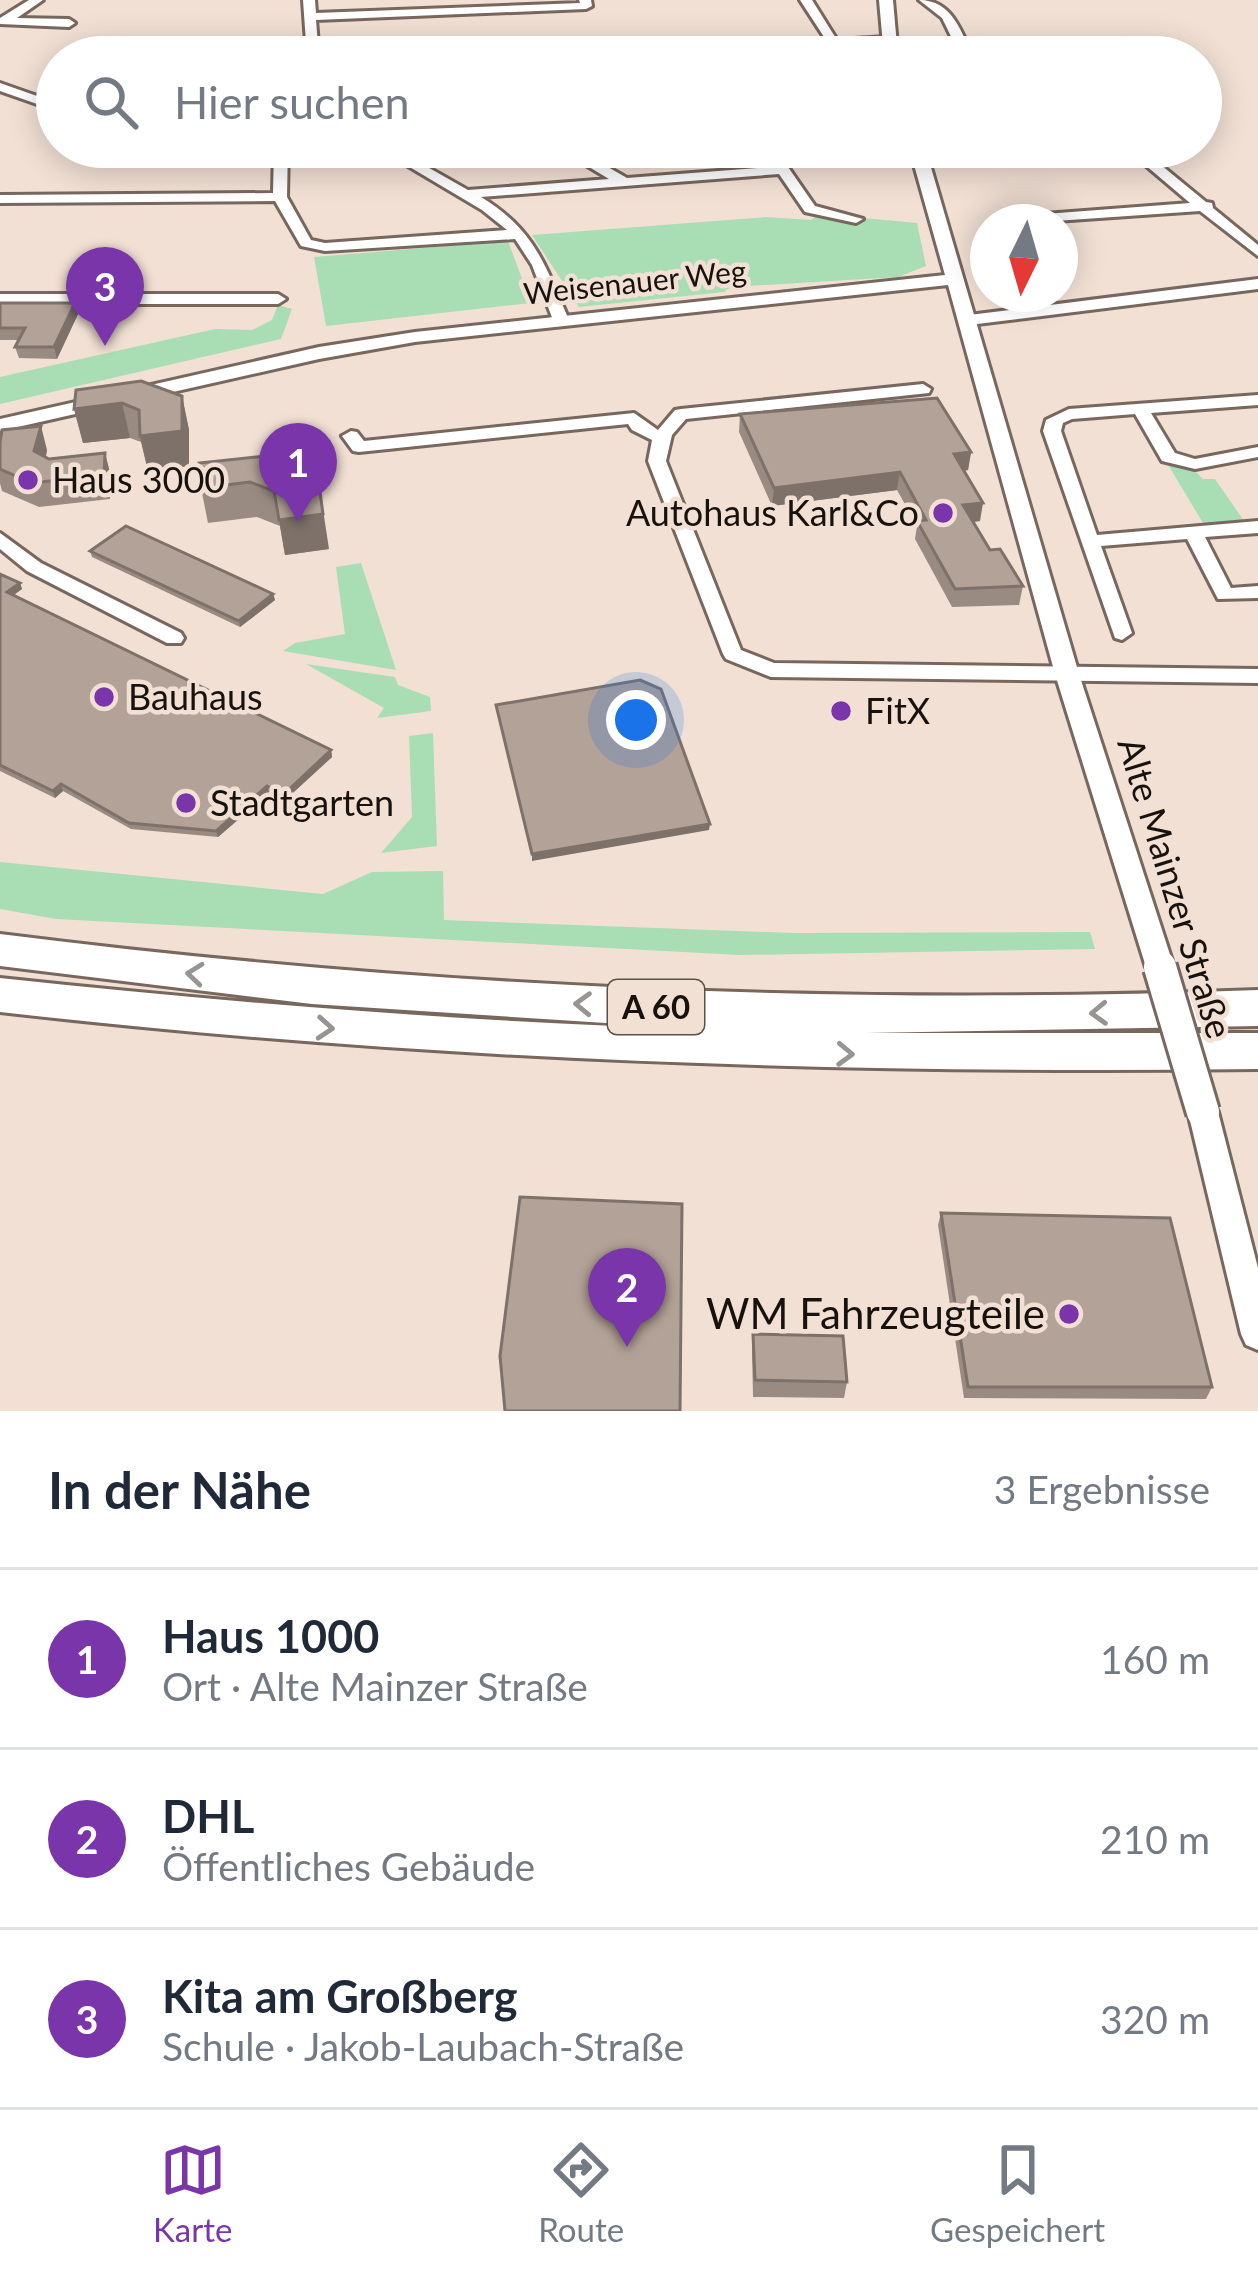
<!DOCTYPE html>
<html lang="de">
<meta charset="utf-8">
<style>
body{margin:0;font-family:Lato,sans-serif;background:#f2f2f3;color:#1f2937}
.compass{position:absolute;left:970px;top:204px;width:108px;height:108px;border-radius:50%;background:#fff;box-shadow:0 6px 30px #0003;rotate:185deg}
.you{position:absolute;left:636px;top:720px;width:42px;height:42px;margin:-30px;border:9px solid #fff;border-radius:50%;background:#1a73e8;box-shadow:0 0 0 18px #1a73e833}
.badge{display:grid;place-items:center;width:78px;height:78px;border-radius:50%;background:#7935a9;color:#fff;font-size:39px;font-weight:700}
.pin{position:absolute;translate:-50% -99px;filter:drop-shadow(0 3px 6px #0008)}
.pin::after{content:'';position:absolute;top:63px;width:42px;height:36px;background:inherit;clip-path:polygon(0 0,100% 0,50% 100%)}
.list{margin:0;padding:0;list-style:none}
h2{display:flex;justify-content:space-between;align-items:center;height:156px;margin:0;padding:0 48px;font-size:51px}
h2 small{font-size:39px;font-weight:400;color:#747a83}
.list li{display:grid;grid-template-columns:78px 1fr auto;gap:36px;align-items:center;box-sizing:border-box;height:180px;padding:0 48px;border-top:3px solid #e0e1e3}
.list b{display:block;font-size:45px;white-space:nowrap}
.list p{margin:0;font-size:39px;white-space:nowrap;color:#747a83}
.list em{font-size:39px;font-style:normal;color:#747a83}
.icon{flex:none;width:66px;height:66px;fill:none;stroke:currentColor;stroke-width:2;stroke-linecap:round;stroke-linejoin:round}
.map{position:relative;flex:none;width:1258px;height:1411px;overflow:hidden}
.search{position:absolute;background:#fff;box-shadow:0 6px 30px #0003;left:36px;right:36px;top:36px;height:132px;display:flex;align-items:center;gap:30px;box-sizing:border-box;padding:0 42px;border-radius:66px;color:#747a83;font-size:45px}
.sheet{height:696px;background:#fff}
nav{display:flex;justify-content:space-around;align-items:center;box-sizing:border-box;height:168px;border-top:3px solid #e0e1e3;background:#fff;font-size:33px;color:#747a83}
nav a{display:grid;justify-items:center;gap:6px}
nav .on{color:#7935a9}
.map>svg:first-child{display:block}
.green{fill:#a9deb4}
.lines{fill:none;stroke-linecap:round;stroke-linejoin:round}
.minor-casing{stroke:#77675d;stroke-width:6}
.tertiary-casing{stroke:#77675d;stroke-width:6}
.motorway-casing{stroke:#77675d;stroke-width:6}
.minor{fill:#fff;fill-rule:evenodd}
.tertiary{fill:#fff;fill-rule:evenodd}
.motorway{fill:#fff;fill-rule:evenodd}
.tertiary-bridge-casing{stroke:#77675d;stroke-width:38;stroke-linecap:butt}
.tertiary-bridge{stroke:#fff;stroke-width:32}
.wall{fill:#9a8b82}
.shaded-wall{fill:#7d716a}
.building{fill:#b3a297;stroke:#7d716a;stroke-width:3}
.oneway{stroke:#979493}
.poi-dot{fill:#7935a9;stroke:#f2e0d4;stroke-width:4.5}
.labels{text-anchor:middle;stroke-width:9;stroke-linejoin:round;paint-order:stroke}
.far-street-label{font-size:30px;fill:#18120e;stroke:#f2e0d4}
.shield{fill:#f2e0d4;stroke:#595049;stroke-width:3}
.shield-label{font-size:33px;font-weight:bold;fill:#18120e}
.poi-label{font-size:36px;fill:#18120e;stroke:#f2e0d4;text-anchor:start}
.street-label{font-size:36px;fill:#18120e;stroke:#f2e0d4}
.near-poi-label{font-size:42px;fill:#18120e;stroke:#f2e0d4;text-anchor:end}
</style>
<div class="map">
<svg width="1258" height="1411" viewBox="0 0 1258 1411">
<rect width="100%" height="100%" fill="#f2e0d4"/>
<!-- green -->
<g class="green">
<path d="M 820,214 L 917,223 L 926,266 L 898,277 L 731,287 L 724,292 L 579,307 L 532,235 L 766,217 L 811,220 Z"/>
<path d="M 508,241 L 531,303 L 326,326 L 314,257 Z"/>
<path d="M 278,305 L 292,309 L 281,339 L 0,404 L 0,377 L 215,329 L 252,330 L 272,320 Z"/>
<path d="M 1167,463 L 1188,464 L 1203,479 L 1215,479 L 1244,521 L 1203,523 Z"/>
<path d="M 361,563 L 396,670 L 283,651 L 295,643 L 345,634 L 336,567 Z"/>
<path d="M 306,664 L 395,677 L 398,685 L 430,697 L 431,711 L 377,718 L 384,708 Z"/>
<path d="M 433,733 L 437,846 L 381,853 L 412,817 L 409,736 Z"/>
<path d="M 0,862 L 323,894 L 372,872 L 443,871 L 444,920 L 794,933 L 1090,932 L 1095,949 L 740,955 L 56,919 L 0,909 Z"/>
</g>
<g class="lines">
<!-- minor casing -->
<g class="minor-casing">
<g id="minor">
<path d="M 29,0 L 43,0 L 17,18 L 69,19 L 75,23 L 69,27 L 0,24 L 0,18 Z"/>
<path d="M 303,0 L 315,0 L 316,13 L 580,3 L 579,0 L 591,0 L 592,6 L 586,9 L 316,20 L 319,57 L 307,57 Z"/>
<path d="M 800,0 L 812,0 L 837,40 L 887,37 L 893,41 L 887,45 L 629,57 L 547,57 L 553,53 L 826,40 Z"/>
<path d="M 919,0 C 952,0 961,31 973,57 L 961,57 L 942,18 Z"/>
<path d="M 143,40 L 152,49 L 149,57 L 122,56 L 117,48 Z"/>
<path d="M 0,83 L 57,103 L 57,111 L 0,91 Z"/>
<path d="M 274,147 L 288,147 L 287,197 L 311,240 L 325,243 L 507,230 L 482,210 L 376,147 L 392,147 L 468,190 L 609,179 L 556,147 L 573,147 L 627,178 L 783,166 L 788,167 L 815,206 L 863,219 L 856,223 L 805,212 L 779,174 L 481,197 C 535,230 545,265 569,320 L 561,325 L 553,320 L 532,265 L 515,239 L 325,251 L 301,246 L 275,201 L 0,203 L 0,195 L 273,193 Z"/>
<path d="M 1124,147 L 1139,147 L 1206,202 L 1212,203 L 1213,208 L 1258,245 L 1258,256 L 1200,211 L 1041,222 L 1038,218 L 1045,214 L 1190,203 Z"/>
<path d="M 1060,233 L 1070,240 L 1070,246 L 1060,248 Z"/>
<path d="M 1258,279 L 1258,289 L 969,325 L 961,320 L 969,315 Z"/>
<path d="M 0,294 L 278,294 L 286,299 L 278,304 L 0,304 Z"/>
<path d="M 923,384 L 931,389 L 929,393 L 686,419 L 672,435 L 666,461 L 741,650 L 774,663 L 1258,669 L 1258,683 L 771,677 L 726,659 L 723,654 L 648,461 L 652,440 L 632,430 L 628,424 L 359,452 L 353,451 L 342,436 L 351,431 L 357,432 L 364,441 L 634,413 L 658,430 L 675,410 L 681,409 Z"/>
<path d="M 1258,395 L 1258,405 L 1151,413 L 1175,453 L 1195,459 L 1258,447 L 1258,457 L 1195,469 L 1162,461 L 1135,414 L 1072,419 L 1063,423 L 1061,431 L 1097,535 L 1258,521 L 1258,533 L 1205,537 L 1231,588 L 1258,586 L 1258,598 L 1218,599 L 1187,539 L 1101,546 L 1132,633 L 1122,640 L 1115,638 L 1043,431 L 1046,420 L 1069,409 Z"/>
<path d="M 0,533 L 41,563 L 181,633 L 184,638 L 181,643 L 167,643 L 27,571 L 0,549 Z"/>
</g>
</g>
<!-- tertiary casing -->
<g class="tertiary-casing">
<g id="tertiary">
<path d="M 879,0 L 893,0 L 898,57 L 884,57 Z"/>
<path d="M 909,147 L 925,147 L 1079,674 L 1174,967 L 1170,975 L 1160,978 L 1150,975 L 1146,967 L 1055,674 L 948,285 L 415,342 L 319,359 L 0,431 L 0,419 L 319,347 L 415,332 L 945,275 Z"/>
<path d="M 1203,1099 L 1214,1103 L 1218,1112 L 1258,1268 L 1258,1350 L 1246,1345 L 1241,1334 L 1188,1112 L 1192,1103 Z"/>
</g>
</g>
<!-- motorway casing -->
<g class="motorway-casing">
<path id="motorway" d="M 0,934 C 419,987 836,1006 1258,990 L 1258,1026 L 866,1033 L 1258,1033 L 1258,1069 C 837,1074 419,1060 0,1012 L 0,978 C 233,1003 466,1022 700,1029 L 312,1004 L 0,966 Z"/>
</g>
<!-- minor -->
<use href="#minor" class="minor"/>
<!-- tertiary -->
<use href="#tertiary" class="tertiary"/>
<!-- motorway -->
<use href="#motorway" class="motorway"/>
<!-- tertiary-bridge casing -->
<g class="tertiary-bridge-casing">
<path id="tertiary-bridge" d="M 1160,967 L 1203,1112"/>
</g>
<!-- tertiary-bridge -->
<use href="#tertiary-bridge" class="tertiary-bridge"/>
</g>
<!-- wall -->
<g class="wall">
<path d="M 0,303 L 75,303 L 78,314 L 57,359 L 19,358 L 15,347 L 19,340 L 0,340 Z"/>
<path d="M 182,396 L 189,430 L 189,466 L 148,471 L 141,442 L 130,438 L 83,443 L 74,409 Z"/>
<path d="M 740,414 L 971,452 L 968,470 L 964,471 L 980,521 L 973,522 L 990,550 L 1023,586 L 1019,605 L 952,607 L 915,539 L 917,526 L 897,490 L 772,506 L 739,432 Z"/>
<path d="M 0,442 L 47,450 L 46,457 L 49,459 L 105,453 L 111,477 L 110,499 L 39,507 L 2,491 L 0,483 Z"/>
<path d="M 275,455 L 329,549 L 285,555 L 280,526 L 257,517 L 208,523 L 201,488 Z"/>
<path d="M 90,551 L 273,594 L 275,600 L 240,627 L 92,557 Z"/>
<path d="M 0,574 L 20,583 L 22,589 L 14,595 L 331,750 L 332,757 L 284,801 L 269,793 L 218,837 L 131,829 L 63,791 L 55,798 L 0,771 Z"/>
<path d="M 941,1213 L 1212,1387 L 1206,1399 L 964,1398 L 938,1225 Z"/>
<path d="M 753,1334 L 847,1382 L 844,1398 L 753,1397 L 752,1352 Z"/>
</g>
<!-- shaded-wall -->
<g class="shaded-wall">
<path d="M 75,303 L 78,314 L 57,359 L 54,347 Z"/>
<path d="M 182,396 L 189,430 L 189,466 L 148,471 L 140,436 Z"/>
<path d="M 122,403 L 130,438 L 83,443 L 74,409 Z"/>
<path d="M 41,426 L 47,450 L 41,475 L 34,451 Z"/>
<path d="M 971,452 L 968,470 L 951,472 L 954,454 Z"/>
<path d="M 105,453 L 111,477 L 110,499 L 104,475 Z"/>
<path d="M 317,470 L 329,549 L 285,555 L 279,520 Z"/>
<path d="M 900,472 L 897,490 L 772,506 L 774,488 Z"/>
<path d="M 983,503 L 980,521 L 960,523 L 963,505 Z"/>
<path d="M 20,583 L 22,589 L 9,598 L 7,592 Z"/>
<path d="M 273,594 L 275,600 L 240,627 L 239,621 Z"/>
<path d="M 331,750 L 332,757 L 284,801 L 283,795 Z"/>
<path d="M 61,784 L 63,791 L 55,798 L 53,791 Z"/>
<path d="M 267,786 L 269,793 L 218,837 L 216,831 Z"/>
<path d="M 710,824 L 709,830 L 532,861 L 532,854 Z"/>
</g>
<!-- building -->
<g class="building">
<path d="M 0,303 L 75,303 L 54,347 L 15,347 L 25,328 L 0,328 Z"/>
<path d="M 141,381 L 182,396 L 182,431 L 140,436 L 139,410 L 122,403 L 74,409 L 76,390 Z"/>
<path d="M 937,398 L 971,452 L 954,454 L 983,503 L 963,505 L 990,550 L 1000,549 L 1023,586 L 955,589 L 917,521 L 926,520 L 900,472 L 774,488 L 740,414 Z"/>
<path d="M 41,426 L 34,451 L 49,459 L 105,453 L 104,475 L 32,483 L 0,469 L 0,442 L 2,430 Z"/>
<path d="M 275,455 L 317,470 L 323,514 L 279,520 L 274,491 L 250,482 L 201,488 L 199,463 Z"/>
<path d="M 126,526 L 273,594 L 239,621 L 90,551 Z"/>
<path d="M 0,574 L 20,583 L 7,592 L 331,750 L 283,795 L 267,786 L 216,831 L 129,823 L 61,784 L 53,791 L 0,765 Z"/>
<path d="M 640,680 L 661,689 L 710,824 L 532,854 L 496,705 Z"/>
<path d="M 520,1197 L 682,1204 L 680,1411 L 505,1411 L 500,1356 Z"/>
<path d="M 941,1213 L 1170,1218 L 1212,1387 L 968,1387 Z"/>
<path d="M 753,1334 L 843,1336 L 847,1382 L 755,1380 Z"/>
</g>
<!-- one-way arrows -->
<defs><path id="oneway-chevron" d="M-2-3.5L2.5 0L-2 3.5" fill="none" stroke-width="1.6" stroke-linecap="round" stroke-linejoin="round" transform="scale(3)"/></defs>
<g class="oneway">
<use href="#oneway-chevron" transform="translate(195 974) rotate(-174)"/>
<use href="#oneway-chevron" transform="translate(583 1004) rotate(-178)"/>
<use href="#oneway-chevron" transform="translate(1099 1013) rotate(178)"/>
<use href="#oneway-chevron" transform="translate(325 1028) rotate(4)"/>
<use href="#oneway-chevron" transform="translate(845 1054) rotate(2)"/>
</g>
<!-- markers -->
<g class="poi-dot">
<circle cx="28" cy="480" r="12"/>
<circle cx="943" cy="513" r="12"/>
<circle cx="104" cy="697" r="12"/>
<circle cx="841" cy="711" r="12"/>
<circle cx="186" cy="803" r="12"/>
<circle cx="1069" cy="1314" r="12"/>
</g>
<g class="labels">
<!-- far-street labels -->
<g class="far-street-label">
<text transform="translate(635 283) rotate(-6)" y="10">Weisenauer Weg</text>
</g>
<!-- shield labels -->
<rect class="shield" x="608" y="980" width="96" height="54" rx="9"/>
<g class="shield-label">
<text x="656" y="1019">A 60</text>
</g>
<!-- poi labels -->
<g class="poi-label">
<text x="52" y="493">Haus 3000</text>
<text x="919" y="526" text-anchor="end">Autohaus Karl&amp;Co</text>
<text x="128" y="710">Bauhaus</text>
<text x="865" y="724">FitX</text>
<text x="210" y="816">Stadtgarten</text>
</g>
<!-- street labels -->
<g class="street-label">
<text transform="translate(1175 888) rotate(73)" y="13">Alte Mainzer Straße</text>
</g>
<!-- near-poi labels -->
<g class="near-poi-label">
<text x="1045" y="1329">WM Fahrzeugteile</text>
</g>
</g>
</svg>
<svg class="compass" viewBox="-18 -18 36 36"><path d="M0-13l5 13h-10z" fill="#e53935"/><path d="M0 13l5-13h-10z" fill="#747a83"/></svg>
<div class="you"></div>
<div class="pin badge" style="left:298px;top:522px">1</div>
<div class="pin badge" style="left:627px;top:1347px">2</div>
<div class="pin badge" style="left:105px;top:346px">3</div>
<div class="search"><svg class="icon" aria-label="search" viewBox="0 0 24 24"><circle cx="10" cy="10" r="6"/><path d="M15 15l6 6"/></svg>Hier suchen</div>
</div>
<section class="sheet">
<h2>In der Nähe<small>3 Ergebnisse</small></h2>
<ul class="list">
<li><span class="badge">1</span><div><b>Haus 1000</b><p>Ort · Alte Mainzer Straße</p></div><em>160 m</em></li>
<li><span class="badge">2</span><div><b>DHL</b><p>Öffentliches Gebäude</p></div><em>210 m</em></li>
<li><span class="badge">3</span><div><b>Kita am Großberg</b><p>Schule · Jakob-Laubach-Straße</p></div><em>320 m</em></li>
</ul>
</section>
<nav>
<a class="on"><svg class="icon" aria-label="map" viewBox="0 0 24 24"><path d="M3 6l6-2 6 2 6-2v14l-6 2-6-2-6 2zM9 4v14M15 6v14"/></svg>Karte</a>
<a><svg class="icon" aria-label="directions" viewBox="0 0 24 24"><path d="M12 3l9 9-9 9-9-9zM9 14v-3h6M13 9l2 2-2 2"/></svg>Route</a>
<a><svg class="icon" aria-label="saved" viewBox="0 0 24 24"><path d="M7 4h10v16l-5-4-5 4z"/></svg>Gespeichert</a>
</nav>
